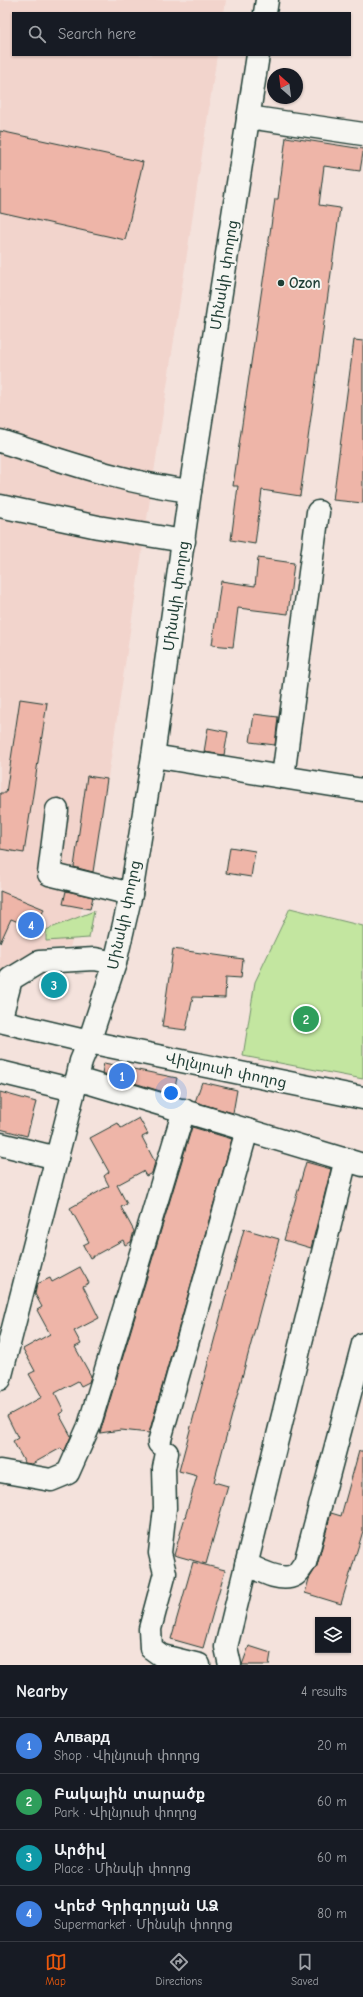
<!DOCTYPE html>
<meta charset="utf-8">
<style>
body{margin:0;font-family:"Comic Neue","Noto Sans Armenian",sans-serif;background:#20242c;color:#f1f3f6}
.controls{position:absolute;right:12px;bottom:12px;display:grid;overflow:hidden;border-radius:0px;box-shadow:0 1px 3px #0004}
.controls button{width:36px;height:36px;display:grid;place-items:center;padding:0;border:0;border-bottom:1px solid #363941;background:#171b24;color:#f1f3f6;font:20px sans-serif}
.compass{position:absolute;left:267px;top:68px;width:36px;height:36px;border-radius:50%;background:#171b24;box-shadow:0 1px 3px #0004;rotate:332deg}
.you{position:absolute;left:171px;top:1093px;width:14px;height:14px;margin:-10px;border:3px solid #fff;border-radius:50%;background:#1a73e8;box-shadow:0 0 0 6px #1a73e833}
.badge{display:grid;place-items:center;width:26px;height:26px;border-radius:50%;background:#ea580c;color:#fff;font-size:13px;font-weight:700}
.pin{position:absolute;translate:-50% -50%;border:2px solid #fff;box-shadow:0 1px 4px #0006}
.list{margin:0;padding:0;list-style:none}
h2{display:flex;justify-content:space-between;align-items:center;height:52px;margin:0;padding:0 16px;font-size:17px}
h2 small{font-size:13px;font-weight:400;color:#9ea1a6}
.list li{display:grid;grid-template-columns:26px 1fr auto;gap:12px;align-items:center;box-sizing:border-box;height:56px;padding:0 16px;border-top:1px solid #363941}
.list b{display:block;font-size:15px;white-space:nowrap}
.list p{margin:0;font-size:13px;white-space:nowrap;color:#9ea1a6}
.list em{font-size:13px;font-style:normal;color:#9ea1a6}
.icon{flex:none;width:22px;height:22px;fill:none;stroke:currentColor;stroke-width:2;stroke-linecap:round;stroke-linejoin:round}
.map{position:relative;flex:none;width:363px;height:1665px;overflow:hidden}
.search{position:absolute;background:#171b24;box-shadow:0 1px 3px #0004;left:12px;right:12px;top:12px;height:44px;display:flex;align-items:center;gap:10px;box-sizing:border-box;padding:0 14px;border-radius:0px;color:#9ea1a6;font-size:15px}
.sheet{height:276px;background:#171b24}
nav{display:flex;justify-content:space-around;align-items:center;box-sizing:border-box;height:56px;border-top:1px solid #363941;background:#171b24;font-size:11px;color:#9ea1a6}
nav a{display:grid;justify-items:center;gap:2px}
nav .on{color:#ea580c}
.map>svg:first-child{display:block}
.built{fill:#f2d4cc}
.green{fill:#c3e6a0;stroke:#71926a}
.building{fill:#eeb5a8;stroke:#1f3d34}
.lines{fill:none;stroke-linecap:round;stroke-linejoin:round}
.minor-casing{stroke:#1f3d34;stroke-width:25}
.major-casing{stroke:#1f3d34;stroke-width:25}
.minor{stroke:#f6f6f2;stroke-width:22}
.major{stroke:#f6f6f2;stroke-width:22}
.poi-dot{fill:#1f3d34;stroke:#f6f6f2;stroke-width:1.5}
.labels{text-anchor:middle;stroke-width:4;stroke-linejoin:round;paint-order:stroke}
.street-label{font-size:15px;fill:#1f3d34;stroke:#f6f6f2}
.poi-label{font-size:15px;font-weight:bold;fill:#1f3d34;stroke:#f6f6f2;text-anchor:start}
</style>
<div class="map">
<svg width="363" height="1665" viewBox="0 0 363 1665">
<rect width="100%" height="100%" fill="#f4e2dc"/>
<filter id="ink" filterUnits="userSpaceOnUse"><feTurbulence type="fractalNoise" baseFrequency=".025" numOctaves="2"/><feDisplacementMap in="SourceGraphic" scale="8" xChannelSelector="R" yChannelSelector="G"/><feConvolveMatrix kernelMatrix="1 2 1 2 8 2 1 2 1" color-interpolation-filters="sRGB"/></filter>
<g filter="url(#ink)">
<!-- built -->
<path class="built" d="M 0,0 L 226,0 L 224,13 L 13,13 L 13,55 L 217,55 L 94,870 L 70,947 L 39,949 L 13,964 L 0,986 Z"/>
<!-- green -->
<g class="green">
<path d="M 290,908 L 363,926 L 363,1079 L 243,1056 L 255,982 Z"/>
<path d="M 94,911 L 89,938 L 46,941 L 46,930 Z"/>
</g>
<!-- building -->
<g class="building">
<path d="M 0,131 L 143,162 L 125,240 L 0,212 Z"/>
<path d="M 286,137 L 363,149 L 363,153 L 360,171 L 324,166 L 319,205 L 340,208 L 300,496 L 262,490 L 255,544 L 231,540 L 238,486 L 233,486 L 275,199 L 278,199 Z"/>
<path d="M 354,340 L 363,341 L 363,503 L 333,500 Z"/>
<path d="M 258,558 L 294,563 L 288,614 L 238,608 L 233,647 L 212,645 L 221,581 L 255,586 Z"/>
<path d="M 20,699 L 47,703 L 24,853 L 0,849 L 0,793 L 6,793 Z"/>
<path d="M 254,714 L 278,717 L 275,745 L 250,742 Z"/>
<path d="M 208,728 L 228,732 L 224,755 L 204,752 Z"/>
<path d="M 87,776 L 107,779 L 93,872 L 74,867 Z"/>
<path d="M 230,847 L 255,851 L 251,877 L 226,873 Z"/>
<path d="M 0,891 L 44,909 L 36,929 L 11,919 L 0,943 Z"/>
<path d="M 66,891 L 93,897 L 90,909 L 63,904 Z"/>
<path d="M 173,949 L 243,959 L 241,978 L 226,977 L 225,998 L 193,997 L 186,1030 L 162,1027 Z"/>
<path d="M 104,1063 L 177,1078 L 173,1095 L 102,1073 Z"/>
<path d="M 202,1082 L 237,1090 L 233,1113 L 195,1102 Z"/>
<path d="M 0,1092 L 36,1102 L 27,1136 L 0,1129 Z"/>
<path d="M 139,1118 L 148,1134 L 142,1137 L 155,1162 L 152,1173 L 146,1176 L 143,1171 L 117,1185 L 127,1204 L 121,1207 L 134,1231 L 131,1242 L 125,1245 L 123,1240 L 90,1258 L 83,1245 L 89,1242 L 70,1208 L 109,1186 L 104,1176 L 109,1172 L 90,1138 L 118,1123 L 121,1128 Z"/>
<path d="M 192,1127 L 232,1139 L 149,1433 L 121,1430 L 100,1433 Z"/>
<path d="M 306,1162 L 331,1169 L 311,1248 L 284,1240 Z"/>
<path d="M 244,1229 L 279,1239 L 214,1482 L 228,1486 L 206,1564 L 174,1555 L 197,1476 L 179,1471 Z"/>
<path d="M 80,1267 L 89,1283 L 83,1286 L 99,1318 L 74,1331 L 81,1344 L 75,1347 L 91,1376 L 89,1382 L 81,1386 L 78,1381 L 55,1393 L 64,1411 L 59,1414 L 71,1436 L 64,1452 L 61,1448 L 32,1464 L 25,1463 L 13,1441 L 18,1438 L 7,1416 L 42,1397 L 29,1374 L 35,1371 L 23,1349 L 50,1334 L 37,1310 L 42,1307 L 35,1294 L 37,1284 L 50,1278 L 52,1282 Z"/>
<path d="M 359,1451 L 363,1451 L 363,1531 L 341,1604 L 305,1593 L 309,1579 L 317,1566 L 331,1513 L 341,1516 Z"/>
<path d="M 193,1562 L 225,1570 L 203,1648 L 171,1639 Z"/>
<path d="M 249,1646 L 271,1653 L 269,1665 L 242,1665 Z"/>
</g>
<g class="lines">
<!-- minor casing -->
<g class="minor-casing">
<g id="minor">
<path d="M 248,117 L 363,134"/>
<path d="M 0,441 C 63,461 125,483 190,491"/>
<path d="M 0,506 L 98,527 L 184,541"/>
<path d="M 153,756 L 363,790"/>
<path d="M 283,777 L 318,512"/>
<path d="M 57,810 L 49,874 L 131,894"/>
<path d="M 0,1021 L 11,979 L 39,962 L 95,959 L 115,963"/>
<path d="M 0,1072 L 74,1090"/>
<path d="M 363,1098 L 89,1042 L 81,1061 L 77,1079 L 363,1165"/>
<path d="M 0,1144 L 57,1158"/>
<path d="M 0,1379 L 77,1079"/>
<path d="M 159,1443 L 247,1130"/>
<path d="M 167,1453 L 164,1468 L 165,1508 L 160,1553 L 165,1573 L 150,1629 L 151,1648 L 162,1656 L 199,1665"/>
<path d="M 0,1471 L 51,1480 L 68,1473 L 89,1426 L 184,1110"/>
<path d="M 246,1564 C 259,1570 281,1583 295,1575 C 299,1573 302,1566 305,1563 L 363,1344"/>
<path d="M 230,1665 L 226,1647 L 346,1159"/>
</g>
</g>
<!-- major casing -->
<g class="major-casing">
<g id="major">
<path d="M 265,13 L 267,0"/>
<path d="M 0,1021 L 89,1042 L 115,963 L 131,894 L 153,756 L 190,491 L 258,55"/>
</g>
</g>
<!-- minor -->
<use href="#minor" class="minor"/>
<!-- major -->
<use href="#major" class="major"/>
</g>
</g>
<!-- markers -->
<circle class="poi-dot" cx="281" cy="283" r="4"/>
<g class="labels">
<!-- street labels -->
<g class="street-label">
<text transform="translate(224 275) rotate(-81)" y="5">Մինսկի փողոց</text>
<text transform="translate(176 596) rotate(-82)" y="5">Մինսկի փողոց</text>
<text transform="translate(124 915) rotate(-78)" y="5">Մինսկի փողոց</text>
<text transform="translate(226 1070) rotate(12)" y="5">Վիլնյուսի փողոց</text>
</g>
<!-- poi labels -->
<g class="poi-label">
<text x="289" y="288">Ozon</text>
</g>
</g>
</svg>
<div class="controls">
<button><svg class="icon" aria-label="layers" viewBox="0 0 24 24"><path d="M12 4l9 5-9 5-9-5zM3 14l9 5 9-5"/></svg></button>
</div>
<svg class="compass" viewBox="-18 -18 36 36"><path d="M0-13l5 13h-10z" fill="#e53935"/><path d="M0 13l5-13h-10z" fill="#9ea1a6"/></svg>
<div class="you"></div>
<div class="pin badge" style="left:122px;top:1076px;background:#3f7fe0">1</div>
<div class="pin badge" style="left:306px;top:1019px;background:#2e9e5b">2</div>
<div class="pin badge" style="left:54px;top:985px;background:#0f9aa8">3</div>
<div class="pin badge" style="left:31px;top:925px;background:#3f7fe0">4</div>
<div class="search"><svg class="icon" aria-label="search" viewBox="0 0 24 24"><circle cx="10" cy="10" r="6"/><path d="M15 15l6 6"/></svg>Search here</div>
</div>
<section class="sheet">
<h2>Nearby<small>4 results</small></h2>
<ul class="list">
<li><span class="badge" style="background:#3f7fe0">1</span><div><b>Алвард</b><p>Shop · Վիլնյուսի փողոց</p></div><em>20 m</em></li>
<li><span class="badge" style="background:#2e9e5b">2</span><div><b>Բակային տարածք</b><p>Park · Վիլնյուսի փողոց</p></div><em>60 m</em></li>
<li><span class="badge" style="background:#0f9aa8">3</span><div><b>Արծիվ</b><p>Place · Մինսկի փողոց</p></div><em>60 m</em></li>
<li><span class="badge" style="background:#3f7fe0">4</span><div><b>Վրեժ Գրիգորյան ԱՁ</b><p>Supermarket · Մինսկի փողոց</p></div><em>80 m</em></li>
</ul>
</section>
<nav>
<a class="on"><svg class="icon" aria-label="map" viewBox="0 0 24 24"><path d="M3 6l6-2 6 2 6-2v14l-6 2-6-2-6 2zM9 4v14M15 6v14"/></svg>Map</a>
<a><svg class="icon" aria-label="directions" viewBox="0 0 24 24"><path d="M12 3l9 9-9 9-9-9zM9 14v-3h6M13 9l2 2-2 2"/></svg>Directions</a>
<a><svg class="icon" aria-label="saved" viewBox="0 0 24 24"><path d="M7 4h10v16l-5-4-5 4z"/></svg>Saved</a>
</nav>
